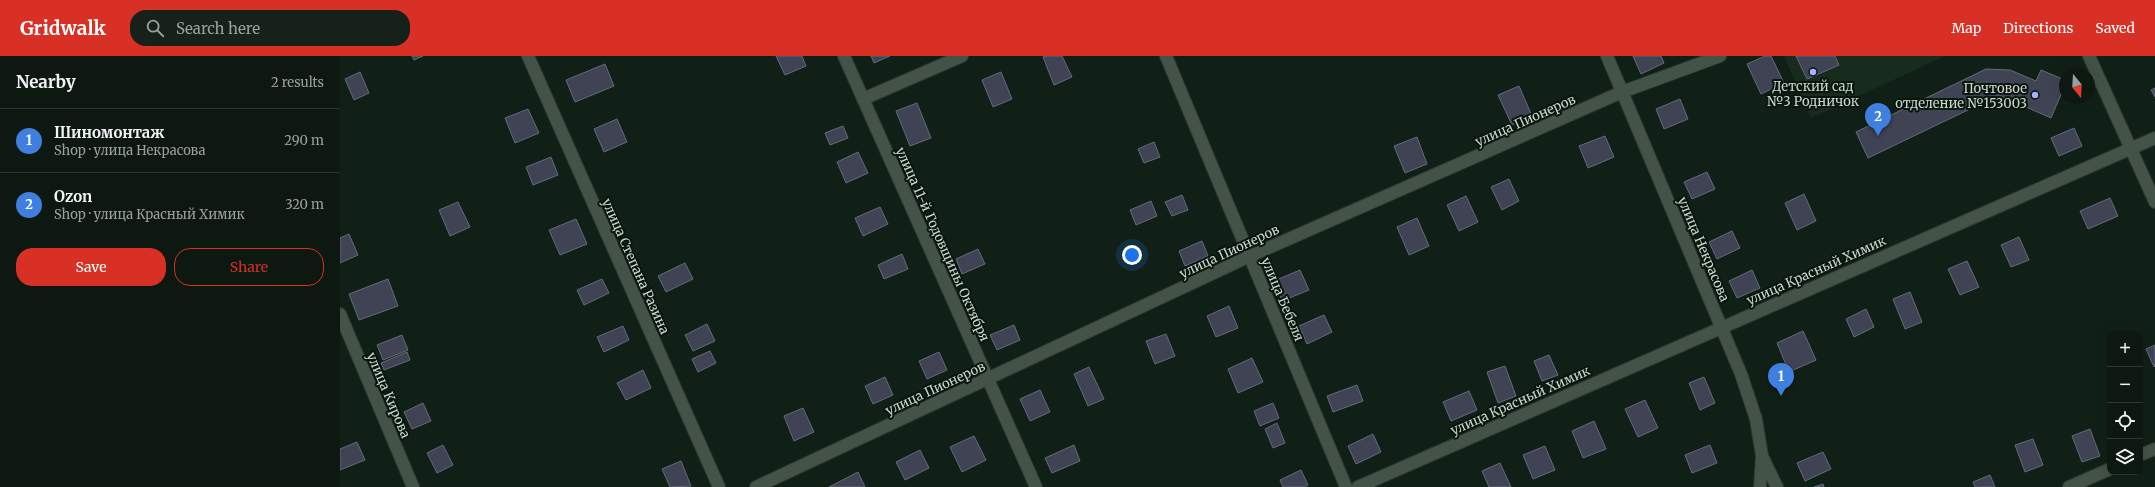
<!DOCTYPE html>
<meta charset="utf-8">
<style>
body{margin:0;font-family:Merriweather,serif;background:#162119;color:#f1f3f6}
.controls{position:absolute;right:12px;bottom:12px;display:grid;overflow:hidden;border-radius:8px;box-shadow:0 4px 16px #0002}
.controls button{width:36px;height:36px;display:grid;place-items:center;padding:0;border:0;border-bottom:1px solid #2d3730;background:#0d1810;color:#f1f3f6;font:20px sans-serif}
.compass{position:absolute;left:1719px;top:12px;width:36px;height:36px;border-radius:50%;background:#0d1810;box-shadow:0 4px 16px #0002;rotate:162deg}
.you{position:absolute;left:792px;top:199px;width:14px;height:14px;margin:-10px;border:3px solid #fff;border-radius:50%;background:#1a73e8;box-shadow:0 0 0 6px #1a73e833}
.badge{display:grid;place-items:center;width:26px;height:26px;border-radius:50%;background:#d93025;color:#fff;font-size:13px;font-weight:700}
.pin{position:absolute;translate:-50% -33px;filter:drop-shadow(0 1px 2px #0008)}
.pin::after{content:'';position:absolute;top:21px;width:14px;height:12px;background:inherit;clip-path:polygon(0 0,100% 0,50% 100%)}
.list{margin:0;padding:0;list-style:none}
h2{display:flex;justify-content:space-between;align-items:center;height:52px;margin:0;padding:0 16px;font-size:17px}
h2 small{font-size:13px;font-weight:400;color:#9aa09f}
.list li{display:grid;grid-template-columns:26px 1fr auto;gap:12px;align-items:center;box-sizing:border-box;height:64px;padding:0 16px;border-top:1px solid #2d3730}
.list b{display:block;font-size:15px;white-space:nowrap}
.list p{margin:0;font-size:13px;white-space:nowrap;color:#9aa09f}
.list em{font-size:13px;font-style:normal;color:#9aa09f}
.actions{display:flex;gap:8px;padding:12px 16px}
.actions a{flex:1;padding:9px 0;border:1px solid #d93025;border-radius:16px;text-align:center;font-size:14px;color:#d93025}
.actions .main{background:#d93025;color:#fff}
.icon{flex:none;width:22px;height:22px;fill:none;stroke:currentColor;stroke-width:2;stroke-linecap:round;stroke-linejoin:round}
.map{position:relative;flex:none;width:1815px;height:431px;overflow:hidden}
header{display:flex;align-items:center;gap:24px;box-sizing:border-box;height:56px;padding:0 20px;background:#d93025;color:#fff}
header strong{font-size:19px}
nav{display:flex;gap:22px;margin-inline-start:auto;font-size:14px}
.search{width:280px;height:36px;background:#162119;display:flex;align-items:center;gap:10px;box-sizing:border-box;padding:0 14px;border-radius:16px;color:#9aa09f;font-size:15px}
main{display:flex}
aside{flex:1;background:#0d1810}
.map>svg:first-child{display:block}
.built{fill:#172b1e}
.building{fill:#3f4353;stroke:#65697b}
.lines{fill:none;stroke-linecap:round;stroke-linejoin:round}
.street-casing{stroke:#2e3730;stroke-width:14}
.secondary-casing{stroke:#2e3730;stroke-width:14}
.street{stroke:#435348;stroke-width:12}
.secondary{stroke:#435348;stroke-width:12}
.poi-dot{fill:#a5b1fc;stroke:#08170d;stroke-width:1.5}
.labels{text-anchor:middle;stroke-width:4;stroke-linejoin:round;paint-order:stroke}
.poi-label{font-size:13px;fill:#ccd5ce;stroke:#08170d}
.street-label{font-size:13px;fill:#ccd5ce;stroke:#08170d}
</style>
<header>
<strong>Gridwalk</strong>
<div class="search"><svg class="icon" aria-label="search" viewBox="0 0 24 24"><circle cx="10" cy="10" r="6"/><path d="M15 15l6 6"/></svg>Search here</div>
<nav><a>Map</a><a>Directions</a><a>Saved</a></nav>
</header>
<main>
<aside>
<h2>Nearby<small>2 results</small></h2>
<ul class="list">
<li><span class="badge" style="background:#3f7fe0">1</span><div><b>Шиномонтаж</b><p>Shop · улица Некрасова</p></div><em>290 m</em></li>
<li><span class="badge" style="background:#3f7fe0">2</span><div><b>Ozon</b><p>Shop · улица Красный Химик</p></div><em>320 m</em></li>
</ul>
<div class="actions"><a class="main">Save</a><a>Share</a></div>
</aside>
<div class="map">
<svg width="1815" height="431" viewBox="0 0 1815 431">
<rect width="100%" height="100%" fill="#112016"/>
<!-- built -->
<path class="built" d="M 1444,0 L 1605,0 L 1471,62 Z"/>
<!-- building -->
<g class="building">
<path d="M 72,0 L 83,0 L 74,4 Z"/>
<path d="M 436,0 L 462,0 L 466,10 L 445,19 Z"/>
<path d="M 531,0 L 550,0 L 534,7 Z"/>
<path d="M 706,0 L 722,0 L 732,21 L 714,29 L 703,1 Z"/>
<path d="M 1293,0 L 1321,0 L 1324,7 L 1301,18 Z"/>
<path d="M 1425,0 L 1431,0 L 1444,27 L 1421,38 L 1407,8 Z"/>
<path d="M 1456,0 L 1495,0 L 1499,9 L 1467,23 Z"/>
<path d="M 265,8 L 274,30 L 235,46 L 226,24 Z"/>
<path d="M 1646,13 L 1670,14 L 1696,25 L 1701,14 L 1725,24 L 1725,29 L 1711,62 L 1659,39 L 1528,102 L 1516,76 Z"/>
<path d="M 20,16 L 29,37 L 14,44 L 5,23 Z"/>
<path d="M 661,16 L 672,43 L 653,51 L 642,24 Z"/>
<path d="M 1179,30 L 1192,60 L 1172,69 L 1158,39 Z"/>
<path d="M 1815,32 L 1815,41 L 1811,34 Z"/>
<path d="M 1340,43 L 1348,63 L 1324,73 L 1316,53 Z"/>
<path d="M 577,47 L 591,82 L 570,90 L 556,55 Z"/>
<path d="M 188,53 L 199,77 L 175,87 L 165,62 Z"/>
<path d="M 277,63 L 287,86 L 264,96 L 254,73 Z"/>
<path d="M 503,70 L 508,82 L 490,89 L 485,77 Z"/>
<path d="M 1734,72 L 1742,90 L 1719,100 L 1711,82 Z"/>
<path d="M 1265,80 L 1274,101 L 1248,112 L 1239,90 Z"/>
<path d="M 1077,81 L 1087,108 L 1065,117 L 1054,90 Z"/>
<path d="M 814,86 L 820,101 L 804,107 L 798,93 Z"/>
<path d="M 518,96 L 528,117 L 506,127 L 497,106 Z"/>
<path d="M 211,101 L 218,119 L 193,129 L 186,111 Z"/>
<path d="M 1367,116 L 1375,133 L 1352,143 L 1344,126 Z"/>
<path d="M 1169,123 L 1179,145 L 1162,154 L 1151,131 Z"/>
<path d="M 1464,138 L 1476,165 L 1457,174 L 1445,147 Z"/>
<path d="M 842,139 L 848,154 L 832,160 L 825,146 Z"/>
<path d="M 1126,140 L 1138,166 L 1119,175 L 1107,149 Z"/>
<path d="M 1770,142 L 1778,160 L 1748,173 L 1740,155 Z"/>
<path d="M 811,145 L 817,160 L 796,169 L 790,154 Z"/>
<path d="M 118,146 L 130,171 L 110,180 L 99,154 Z"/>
<path d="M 540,151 L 548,168 L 523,180 L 515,162 Z"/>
<path d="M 1077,162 L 1089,190 L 1069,199 L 1057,171 Z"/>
<path d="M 236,163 L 247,188 L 220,199 L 209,174 Z"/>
<path d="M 1392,175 L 1400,192 L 1377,203 L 1369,186 Z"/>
<path d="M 9,178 L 18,199 L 0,207 L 0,182 Z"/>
<path d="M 1679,181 L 1689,204 L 1671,211 L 1661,189 Z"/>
<path d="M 862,185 L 868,200 L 845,210 L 839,195 Z"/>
<path d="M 638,193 L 645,208 L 622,218 L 616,203 Z"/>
<path d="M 562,198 L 568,213 L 544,223 L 538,209 Z"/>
<path d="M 1627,205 L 1639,231 L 1620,239 L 1608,213 Z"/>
<path d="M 345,207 L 353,223 L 326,236 L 318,220 Z"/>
<path d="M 960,214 L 969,234 L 942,245 L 934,225 Z"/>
<path d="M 1412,214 L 1420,232 L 1397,242 L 1389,225 Z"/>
<path d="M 48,223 L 58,250 L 19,264 L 9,238 Z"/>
<path d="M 262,223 L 269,237 L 244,249 L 237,234 Z"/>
<path d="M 1570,236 L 1582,266 L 1565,273 L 1553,243 Z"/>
<path d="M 889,250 L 898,272 L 876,281 L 867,260 Z"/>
<path d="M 1526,253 L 1534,271 L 1514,281 L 1506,263 Z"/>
<path d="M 984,259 L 992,276 L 967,288 L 959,270 Z"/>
<path d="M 367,268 L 375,285 L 353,295 L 345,279 Z"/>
<path d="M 674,269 L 680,284 L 657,294 L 650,279 Z"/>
<path d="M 283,270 L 289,284 L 264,296 L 257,281 Z"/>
<path d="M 1463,275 L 1476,304 L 1449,316 L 1437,287 Z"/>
<path d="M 826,278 L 835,300 L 815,308 L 806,285 Z"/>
<path d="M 62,279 L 68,294 L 43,304 L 37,289 Z"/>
<path d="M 1815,289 L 1815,310 L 1814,311 L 1806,293 Z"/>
<path d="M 370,295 L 376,307 L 358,316 L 352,303 Z"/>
<path d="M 67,296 L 70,304 L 44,314 L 41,307 Z"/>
<path d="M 599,296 L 607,314 L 587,323 L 579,305 Z"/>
<path d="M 1209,299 L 1218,319 L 1202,325 L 1194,305 Z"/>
<path d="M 912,302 L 923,326 L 898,337 L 888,313 Z"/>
<path d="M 1165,310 L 1176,340 L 1158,347 L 1147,316 Z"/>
<path d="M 749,311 L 764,343 L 748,350 L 734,318 Z"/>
<path d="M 303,314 L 311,332 L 286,344 L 277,327 Z"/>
<path d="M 545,321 L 553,339 L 533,348 L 525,330 Z"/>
<path d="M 1364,321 L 1375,347 L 1360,354 L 1349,327 Z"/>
<path d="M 1017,329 L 1023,345 L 993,356 L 987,340 Z"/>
<path d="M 700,334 L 710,356 L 690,365 L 680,343 Z"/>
<path d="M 1129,335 L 1137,354 L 1111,365 L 1103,346 Z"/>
<path d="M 1305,344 L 1318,372 L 1298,381 L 1285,353 Z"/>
<path d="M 83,347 L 91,365 L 72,373 L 64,356 Z"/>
<path d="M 933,347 L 939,362 L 920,370 L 914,355 Z"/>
<path d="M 463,352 L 474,376 L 454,385 L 444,360 Z"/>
<path d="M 1254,365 L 1266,393 L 1243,402 L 1232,375 Z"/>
<path d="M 937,367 L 945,387 L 933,392 L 925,373 Z"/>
<path d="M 1750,373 L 1760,400 L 1742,406 L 1732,380 Z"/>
<path d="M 1033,378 L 1041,396 L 1016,408 L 1008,390 Z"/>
<path d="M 634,380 L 646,404 L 622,416 L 610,391 Z"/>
<path d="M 1693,383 L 1703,409 L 1685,416 L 1675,389 Z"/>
<path d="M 17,386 L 25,404 L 0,414 L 0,393 Z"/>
<path d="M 103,389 L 113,409 L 97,417 L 87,397 Z"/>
<path d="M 734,389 L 740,405 L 712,417 L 705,402 Z"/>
<path d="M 1370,389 L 1377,407 L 1352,417 L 1345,399 Z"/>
<path d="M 1205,390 L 1215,414 L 1193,423 L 1183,399 Z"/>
<path d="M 580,394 L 589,412 L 565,424 L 556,406 Z"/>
<path d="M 1483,396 L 1491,413 L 1465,425 L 1457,407 Z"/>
<path d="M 341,405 L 351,430 L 330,431 L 322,413 Z"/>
<path d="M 1160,407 L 1171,431 L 1149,431 L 1142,415 Z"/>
<path d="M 961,414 L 968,429 L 964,431 L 943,431 L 940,424 Z"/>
<path d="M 518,416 L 525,431 L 489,431 Z"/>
<path d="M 1650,419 L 1655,431 L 1635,431 L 1633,426 Z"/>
<path d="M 1483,428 L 1484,431 L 1474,431 Z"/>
</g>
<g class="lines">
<!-- street casing -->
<g class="street-casing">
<g id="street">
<path d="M 188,0 L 379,431"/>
<path d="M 504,0 L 696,431"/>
<path d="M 826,0 L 1006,431"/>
<path d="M 1749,0 L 1815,146"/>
<path d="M 523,43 L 622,0"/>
<path d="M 0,258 L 73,431"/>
<path d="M 1800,399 L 1815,393"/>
<path d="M 1422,400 L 1437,431"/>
<path d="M 416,431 L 910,200 L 1282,36 L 1380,0"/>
<path d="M 1018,431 L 1815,82"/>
<path d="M 1729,431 L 1770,413"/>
</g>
</g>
<!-- secondary casing -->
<g class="secondary-casing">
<path id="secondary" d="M 1267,0 L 1401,318 L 1416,363 L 1422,400 L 1420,431"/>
</g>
<!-- street -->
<use href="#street" class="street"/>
<!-- secondary -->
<use href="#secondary" class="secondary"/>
</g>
<!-- markers -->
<g class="poi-dot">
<circle cx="1473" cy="16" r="4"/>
<circle cx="1695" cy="39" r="4"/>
</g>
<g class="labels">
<!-- poi labels -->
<g class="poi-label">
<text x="1473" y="35">Детский сад<tspan x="1473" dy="15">№3 Родничок</tspan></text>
<text x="1687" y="37" text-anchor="end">Почтовое<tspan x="1687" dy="15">отделение №153003</tspan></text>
</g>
<!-- street labels -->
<g class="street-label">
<text transform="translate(1185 64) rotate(-24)" y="5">улица Пионеров</text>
<text transform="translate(603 188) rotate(66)" y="5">улица 11-й Годовщины Октября</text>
<text transform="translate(1364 193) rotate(67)" y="5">улица Некрасова</text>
<text transform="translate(889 195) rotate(-25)" y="5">улица Пионеров</text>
<text transform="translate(296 210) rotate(66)" y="5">улица Степана Разина</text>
<text transform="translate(1476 214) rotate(-24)" y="5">улица Красный Химик</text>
<text transform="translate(943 243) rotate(67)" y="5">улица Бебеля</text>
<text transform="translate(595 332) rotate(-25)" y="5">улица Пионеров</text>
<text transform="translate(49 339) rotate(67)" y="5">улица Кирова</text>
<text transform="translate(1180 344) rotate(-24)" y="5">улица Красный Химик</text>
</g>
</g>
</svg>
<div class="controls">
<button>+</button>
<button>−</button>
<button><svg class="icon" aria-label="locate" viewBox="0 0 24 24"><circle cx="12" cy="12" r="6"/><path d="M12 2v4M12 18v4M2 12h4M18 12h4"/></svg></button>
<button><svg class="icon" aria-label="layers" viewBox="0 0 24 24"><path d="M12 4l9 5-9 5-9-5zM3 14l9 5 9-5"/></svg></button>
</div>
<svg class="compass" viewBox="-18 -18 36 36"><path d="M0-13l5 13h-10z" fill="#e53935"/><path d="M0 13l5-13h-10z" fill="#9aa09f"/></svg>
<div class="you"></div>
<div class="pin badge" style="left:1441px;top:340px;background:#3f7fe0">1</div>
<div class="pin badge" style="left:1538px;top:80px;background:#3f7fe0">2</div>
</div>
</main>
